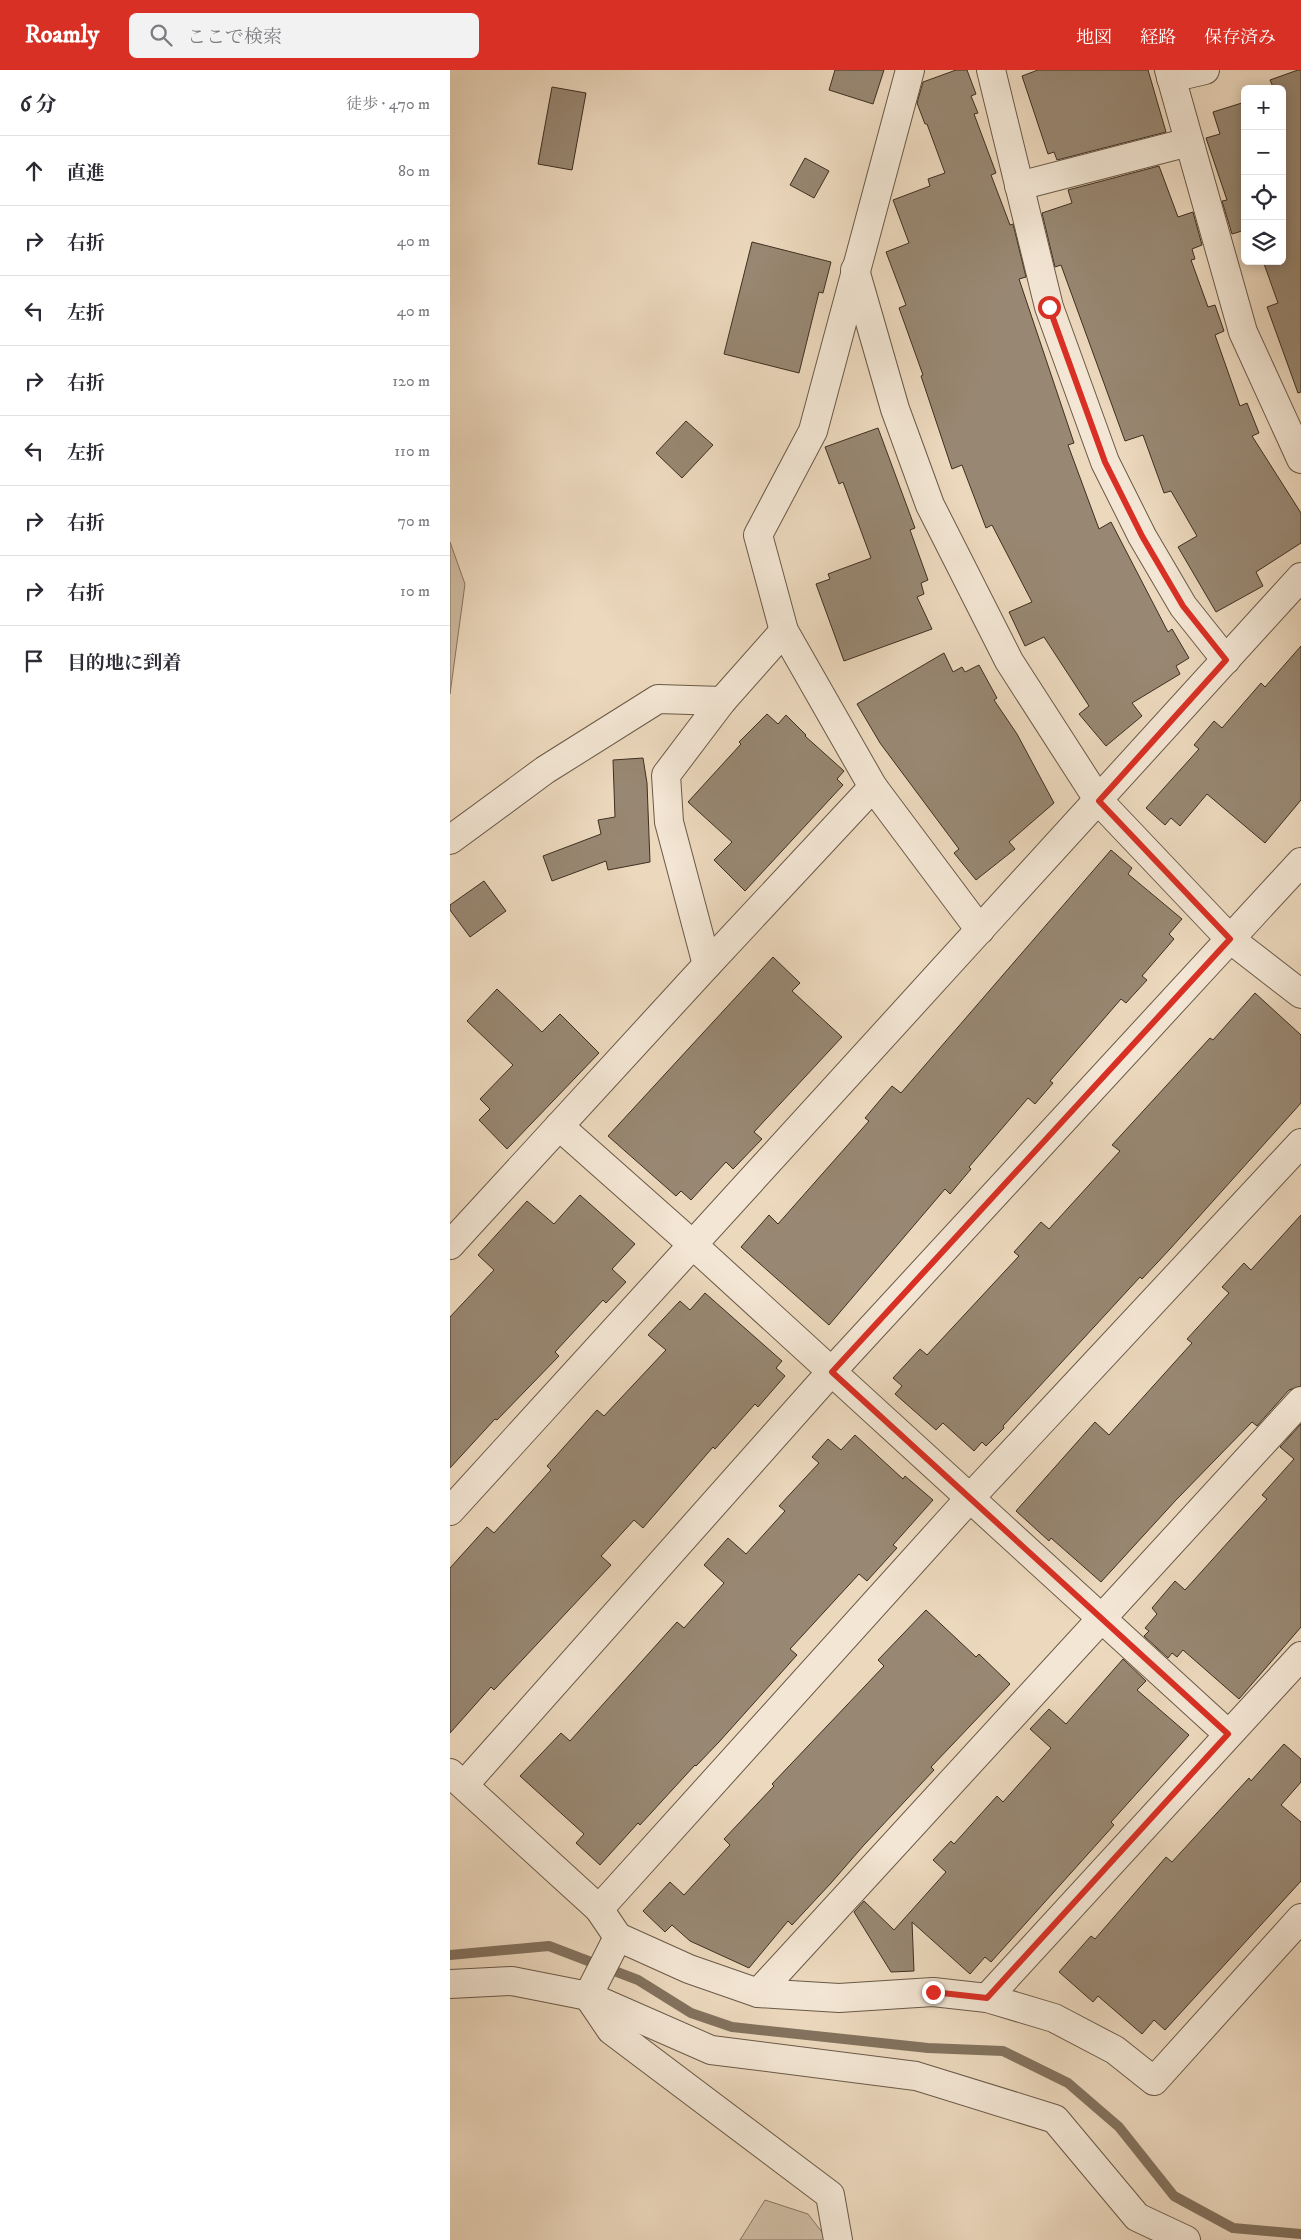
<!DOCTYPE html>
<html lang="ja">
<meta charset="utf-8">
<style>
body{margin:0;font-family:"IM FELL DW Pica","Noto Serif JP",serif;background:#f2f2f3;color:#2b2b33}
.controls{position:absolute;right:15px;top:15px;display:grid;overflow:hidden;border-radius:8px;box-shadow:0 2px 12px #0003}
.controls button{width:45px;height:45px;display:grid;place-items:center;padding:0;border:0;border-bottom:1px solid #e1e1e2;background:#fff;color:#2b2b33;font:25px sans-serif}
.stop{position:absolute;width:15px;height:15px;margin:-11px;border:4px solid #d93025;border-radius:50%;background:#fff}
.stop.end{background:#d93025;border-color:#fff;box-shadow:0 1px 5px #0008}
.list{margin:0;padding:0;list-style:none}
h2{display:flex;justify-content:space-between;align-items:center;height:65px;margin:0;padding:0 20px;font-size:21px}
h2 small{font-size:16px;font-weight:400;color:#7c7c81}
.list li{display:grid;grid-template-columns:32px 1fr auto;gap:15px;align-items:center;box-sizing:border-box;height:70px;padding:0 20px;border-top:1px solid #e1e1e2}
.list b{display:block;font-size:19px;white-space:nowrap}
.list em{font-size:16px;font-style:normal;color:#7c7c81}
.icon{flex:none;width:28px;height:28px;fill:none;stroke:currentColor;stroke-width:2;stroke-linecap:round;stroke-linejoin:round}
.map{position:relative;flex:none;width:851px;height:2170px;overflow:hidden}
header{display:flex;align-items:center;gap:30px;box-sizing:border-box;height:70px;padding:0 25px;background:#d93025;color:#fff}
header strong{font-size:24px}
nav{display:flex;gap:28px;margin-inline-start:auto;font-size:18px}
.search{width:350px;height:45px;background:#f2f2f3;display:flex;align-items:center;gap:12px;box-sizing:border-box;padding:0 18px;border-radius:8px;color:#7c7c81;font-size:19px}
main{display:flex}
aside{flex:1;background:#fff}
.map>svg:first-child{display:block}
.green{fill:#cebba2;stroke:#867561}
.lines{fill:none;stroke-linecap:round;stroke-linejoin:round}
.stream{stroke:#83725e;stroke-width:10}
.building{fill:#988772;stroke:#3e2f20}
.minor-casing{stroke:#6a5947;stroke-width:30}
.minor{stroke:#f3e6d4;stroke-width:28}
.route{stroke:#d93025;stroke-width:6}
</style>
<header>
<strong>Roamly</strong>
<div class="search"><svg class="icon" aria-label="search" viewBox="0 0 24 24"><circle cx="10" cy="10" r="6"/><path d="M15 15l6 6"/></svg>ここで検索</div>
<nav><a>地図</a><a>経路</a><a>保存済み</a></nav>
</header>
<main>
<aside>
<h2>6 分<small>徒歩 · 470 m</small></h2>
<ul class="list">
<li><svg class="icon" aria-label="ahead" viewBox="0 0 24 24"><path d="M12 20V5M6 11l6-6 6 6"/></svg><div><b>直進</b></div><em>80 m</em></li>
<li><svg class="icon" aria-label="right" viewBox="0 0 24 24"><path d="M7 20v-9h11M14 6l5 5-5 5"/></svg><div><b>右折</b></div><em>40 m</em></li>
<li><svg class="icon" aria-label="left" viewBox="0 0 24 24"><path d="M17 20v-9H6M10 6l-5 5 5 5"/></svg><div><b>左折</b></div><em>40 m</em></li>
<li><svg class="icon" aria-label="right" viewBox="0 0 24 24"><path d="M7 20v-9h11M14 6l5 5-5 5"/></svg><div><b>右折</b></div><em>120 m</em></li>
<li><svg class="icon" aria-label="left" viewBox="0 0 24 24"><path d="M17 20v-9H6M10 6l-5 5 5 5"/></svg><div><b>左折</b></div><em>110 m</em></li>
<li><svg class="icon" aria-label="right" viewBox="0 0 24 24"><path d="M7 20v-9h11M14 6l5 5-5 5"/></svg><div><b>右折</b></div><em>70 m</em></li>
<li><svg class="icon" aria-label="right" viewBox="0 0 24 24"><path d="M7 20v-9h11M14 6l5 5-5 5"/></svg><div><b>右折</b></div><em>10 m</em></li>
<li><svg class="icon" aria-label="arrive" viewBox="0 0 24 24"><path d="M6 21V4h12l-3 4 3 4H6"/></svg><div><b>目的地に到着</b></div></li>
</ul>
</aside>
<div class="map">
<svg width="851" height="2170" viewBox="0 0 851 2170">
<rect width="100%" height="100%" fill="#ecd8bd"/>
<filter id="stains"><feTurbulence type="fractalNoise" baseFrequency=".004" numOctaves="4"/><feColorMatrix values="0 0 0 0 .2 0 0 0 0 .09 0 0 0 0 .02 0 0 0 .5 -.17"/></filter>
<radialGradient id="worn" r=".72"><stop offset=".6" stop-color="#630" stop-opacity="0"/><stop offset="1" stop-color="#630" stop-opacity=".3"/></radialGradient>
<!-- green -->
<g class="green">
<path d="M 0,472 L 15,514 L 0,624 Z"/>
<path d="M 315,2130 L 358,2144 L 378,2170 L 290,2170 Z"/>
</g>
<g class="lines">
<!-- stream -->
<path class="stream" d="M 0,1885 L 99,1876 L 188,1910 L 241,1943 L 282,1957 L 478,1978 L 553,1981 L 618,2013 L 669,2057 L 724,2126 L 783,2158 L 851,2164"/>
</g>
<!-- building -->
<g class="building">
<path d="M 385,0 L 434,0 L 423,34 L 379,20 Z"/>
<path d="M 506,0 L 517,0 L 526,24 L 521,26 L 528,43 L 524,44 L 546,103 L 541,105 L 560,155 L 563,154 L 576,207 L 569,209 L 624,373 L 618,375 L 649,459 L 661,452 L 718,562 L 722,559 L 739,588 L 726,596 L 730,604 L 682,633 L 692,646 L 656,676 L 629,644 L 639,636 L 594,567 L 575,576 L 559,542 L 582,532 L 542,455 L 536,458 L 512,395 L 502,399 L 471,306 L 473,305 L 449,238 L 456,235 L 436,182 L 459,173 L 443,130 L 480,116 L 478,109 L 495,103 L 477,54 L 475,54 L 467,33 L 473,12 Z"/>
<path d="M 588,0 L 698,0 L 716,62 L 607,90 L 604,82 L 598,84 L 572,6 Z"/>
<path d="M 848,0 L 851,0 L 851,322 L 848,323 L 817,237 L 828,233 L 813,191 L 832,191 L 832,19 L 824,19 L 820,10 Z"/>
<path d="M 102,17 L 136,23 L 122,100 L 88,94 Z"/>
<path d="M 795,32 L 795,160 L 782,164 L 772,131 L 777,130 L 756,68 L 770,64 L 763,42 Z"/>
<path d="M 355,88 L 379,101 L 364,128 L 340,115 Z"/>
<path d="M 709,96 L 728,147 L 743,142 L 752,175 L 742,179 L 745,189 L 741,190 L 758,237 L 765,235 L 774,261 L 765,265 L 790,336 L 797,333 L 809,363 L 802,366 L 851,443 L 851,473 L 806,502 L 813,516 L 766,542 L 728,477 L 747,466 L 721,421 L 714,423 L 693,365 L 675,371 L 611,195 L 605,197 L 592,143 L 622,133 L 618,120 Z"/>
<path d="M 302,172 L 381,192 L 373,223 L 369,222 L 349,303 L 274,284 Z"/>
<path d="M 236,351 L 263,375 L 232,408 L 206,383 Z"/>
<path d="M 428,358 L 465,458 L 460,460 L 478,510 L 471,513 L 474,524 L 467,527 L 482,559 L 394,591 L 366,514 L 380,509 L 378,504 L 421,488 L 393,412 L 389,414 L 375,377 Z"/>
<path d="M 851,576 L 851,730 L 815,773 L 757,724 L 730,756 L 721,748 L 715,755 L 696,738 L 749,679 L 744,675 L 764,651 L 772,658 L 811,613 L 815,617 Z"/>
<path d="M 494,583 L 503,602 L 512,597 L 515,602 L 529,595 L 547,628 L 544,630 L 567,664 L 604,733 L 559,772 L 565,779 L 526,810 L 504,783 L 509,779 L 430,673 L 407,634 Z"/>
<path d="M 317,644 L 328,654 L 336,645 L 356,665 L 355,666 L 394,701 L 387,709 L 393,715 L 295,821 L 264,790 L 282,772 L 238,732 L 291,674 L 289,672 Z"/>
<path d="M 193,688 L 197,713 L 200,792 L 158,800 L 156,791 L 102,811 L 93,786 L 151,764 L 148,750 L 165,747 L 163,690 Z"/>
<path d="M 661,780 L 682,798 L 678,804 L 732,849 L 719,864 L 724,869 L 692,906 L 697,910 L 676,933 L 671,929 L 600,1011 L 603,1013 L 585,1034 L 578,1028 L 519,1097 L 521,1099 L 500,1124 L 495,1119 L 379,1255 L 291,1177 L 319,1145 L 328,1154 L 419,1051 L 415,1048 L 442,1016 L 451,1023 Z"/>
<path d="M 34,811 L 56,841 L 20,867 L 0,840 L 0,835 Z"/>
<path d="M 323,887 L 350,913 L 342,921 L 392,967 L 304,1062 L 312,1069 L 283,1099 L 276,1092 L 241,1130 L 231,1121 L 226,1126 L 158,1066 Z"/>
<path d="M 47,919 L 92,962 L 110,944 L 149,983 L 57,1079 L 29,1050 L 40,1039 L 30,1029 L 63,995 L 17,951 Z"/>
<path d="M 805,923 L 851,965 L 851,1033 L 720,1179 L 692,1209 L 690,1207 L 553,1356 L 554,1358 L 536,1376 L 532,1372 L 524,1381 L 493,1353 L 486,1360 L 445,1324 L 452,1316 L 443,1308 L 470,1279 L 477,1285 L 504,1256 L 569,1186 L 564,1182 L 591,1152 L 599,1159 L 670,1081 L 662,1075 L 760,968 L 763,970 Z"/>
<path d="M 130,1125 L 185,1174 L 162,1199 L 176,1212 L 156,1233 L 153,1230 L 105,1282 L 109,1286 L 47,1350 L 45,1349 L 0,1398 L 0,1247 L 44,1200 L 28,1185 L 77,1131 L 104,1154 Z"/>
<path d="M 851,1145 L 851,1316 L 839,1320 L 807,1356 L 802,1352 L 726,1430 L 651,1512 L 601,1468 L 599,1471 L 566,1441 L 645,1352 L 659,1365 L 742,1273 L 737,1269 L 779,1223 L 772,1217 L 794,1193 L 801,1200 Z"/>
<path d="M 255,1223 L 332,1291 L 326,1298 L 335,1306 L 308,1337 L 305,1334 L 265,1379 L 263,1377 L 193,1458 L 184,1450 L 151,1486 L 161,1495 L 44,1620 L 41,1617 L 0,1663 L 0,1498 L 37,1457 L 44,1463 L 101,1400 L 97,1396 L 147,1340 L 154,1346 L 216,1280 L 198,1265 L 230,1231 L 240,1240 Z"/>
<path d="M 851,1354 L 851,1557 L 789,1629 L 733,1580 L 727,1587 L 722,1583 L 718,1588 L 694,1566 L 699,1561 L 695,1558 L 707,1544 L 702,1538 L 725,1511 L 735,1520 L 817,1429 L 812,1425 L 844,1389 L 830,1377 Z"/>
<path d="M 405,1365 L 453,1409 L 455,1406 L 483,1430 L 443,1475 L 447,1478 L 417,1511 L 409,1504 L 340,1579 L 347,1585 L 269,1672 L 246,1696 L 245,1695 L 190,1755 L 188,1753 L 150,1795 L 126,1773 L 134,1764 L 70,1706 L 111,1663 L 120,1671 L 227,1552 L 234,1558 L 274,1513 L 254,1495 L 278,1468 L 296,1484 L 335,1441 L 329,1436 L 369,1393 L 362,1387 L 378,1369 L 391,1380 Z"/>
<path d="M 476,1540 L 526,1587 L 529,1584 L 560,1614 L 481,1697 L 484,1700 L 414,1775 L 381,1813 L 342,1855 L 338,1851 L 299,1898 L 240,1871 L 222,1855 L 215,1862 L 193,1841 L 220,1812 L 234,1825 L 280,1775 L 274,1769 L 324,1716 L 322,1714 L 434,1596 L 428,1590 Z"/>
<path d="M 673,1589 L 696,1611 L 687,1620 L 739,1665 L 661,1752 L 664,1755 L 541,1892 L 535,1887 L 520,1904 L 462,1852 L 464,1901 L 441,1902 L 404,1842 L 414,1831 L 444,1860 L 496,1802 L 483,1790 L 501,1771 L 504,1774 L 547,1726 L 553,1732 L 601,1678 L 580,1659 L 599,1639 L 616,1654 Z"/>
<path d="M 834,1674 L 851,1689 L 851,1712 L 831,1735 L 851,1752 L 851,1811 L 715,1960 L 704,1950 L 692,1964 L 648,1926 L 643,1932 L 609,1902 L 641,1866 L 645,1869 L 716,1787 L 722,1792 L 799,1708 L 801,1711 Z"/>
</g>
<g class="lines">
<!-- minor casing -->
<g class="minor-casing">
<g id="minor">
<path d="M 460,0 L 363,361 L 308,465 L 334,561 L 423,717 L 530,860"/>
<path d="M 541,0 L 599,237 L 655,392 L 692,466 L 733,536 L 776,590"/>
<path d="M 719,0 L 793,262 L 851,389"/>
<path d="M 721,8 L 755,0"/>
<path d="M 569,116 L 739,72"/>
<path d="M 405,200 L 445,339 L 480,435 L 559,591 L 649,731 L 780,869 L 851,924"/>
<path d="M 0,770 L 95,700 L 208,629 L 272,631"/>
<path d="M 257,895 L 219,752 L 216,705 L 272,631 L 334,561"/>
<path d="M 109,1056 L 242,1174 L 778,1664"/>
<path d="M 0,1175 L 257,895 L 423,717"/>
<path d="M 0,1441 L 851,507"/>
<path d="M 0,1703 L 149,1839 L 168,1867 L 239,1899 L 308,1923 L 389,1928 L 483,1922 L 537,1928 L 604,1948 L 665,1980 L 704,2011 L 851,1848"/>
<path d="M 14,1715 L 381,1302 L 851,792"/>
<path d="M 149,1839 L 519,1429 L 851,1073"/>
<path d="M 168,1867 L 138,1926 L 161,1960 L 380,2125 L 388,2170"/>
<path d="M 0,1914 L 62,1911 L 138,1926 L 261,1980 L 466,2006 L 605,2049 L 687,2147 L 736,2170"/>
<path d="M 308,1923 L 851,1331"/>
<path d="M 537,1928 L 851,1586"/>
</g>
</g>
<!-- minor -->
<use href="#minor" class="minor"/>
</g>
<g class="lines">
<!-- route -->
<path class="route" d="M 483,1922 L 537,1928 L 778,1664 L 382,1302 L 780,869 L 649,731 L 776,590 L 733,536 L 692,466 L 655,392 L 599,237"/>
</g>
<rect width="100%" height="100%" filter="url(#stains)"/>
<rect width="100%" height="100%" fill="url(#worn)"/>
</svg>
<div class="controls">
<button>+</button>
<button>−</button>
<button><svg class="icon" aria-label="locate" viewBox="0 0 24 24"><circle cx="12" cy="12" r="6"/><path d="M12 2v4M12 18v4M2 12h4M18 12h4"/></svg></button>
<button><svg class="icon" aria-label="layers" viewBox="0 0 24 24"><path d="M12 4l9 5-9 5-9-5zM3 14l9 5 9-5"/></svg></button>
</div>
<div class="stop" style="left:599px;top:237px"></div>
<div class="stop end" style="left:483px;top:1922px"></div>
</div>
</main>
